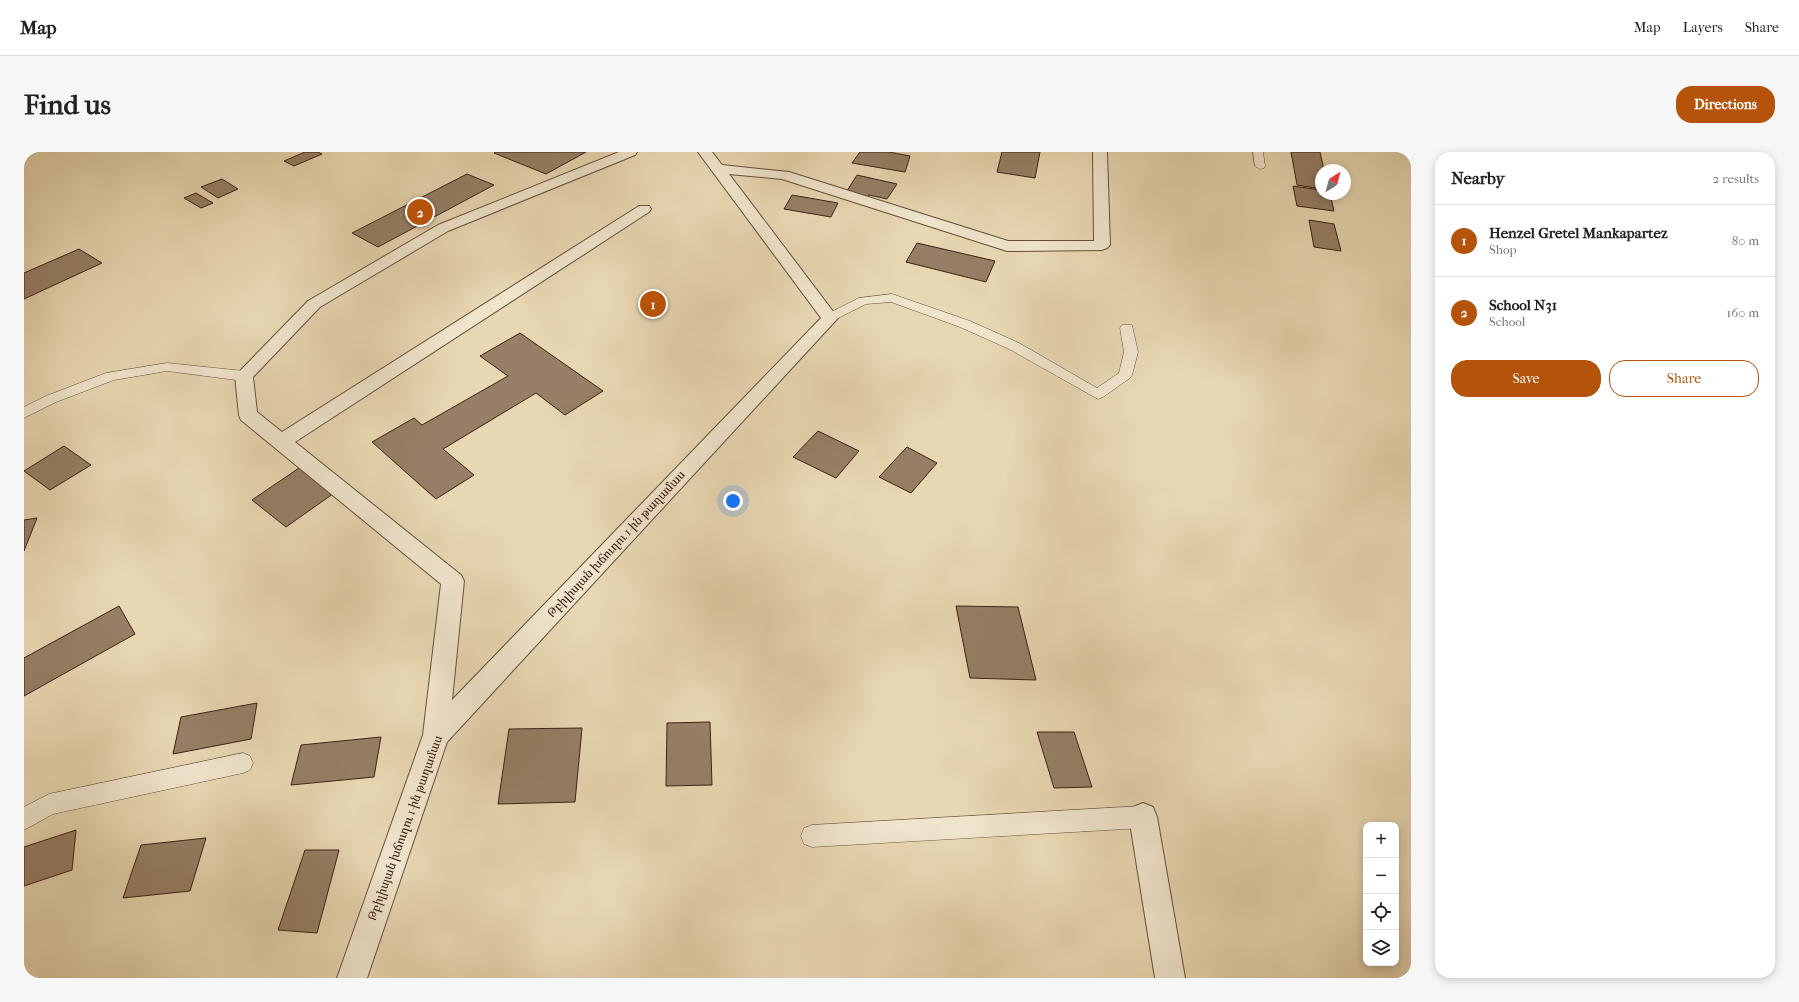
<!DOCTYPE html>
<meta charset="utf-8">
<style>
body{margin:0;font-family:"IM FELL French Canon","Noto Serif Armenian",serif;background:#f6f6f6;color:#222}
.controls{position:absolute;right:12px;bottom:12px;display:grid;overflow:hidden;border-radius:8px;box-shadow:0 2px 10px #0003}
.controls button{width:36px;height:36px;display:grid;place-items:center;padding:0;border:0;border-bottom:1px solid #e0e0e0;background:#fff;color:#222;font:20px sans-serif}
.compass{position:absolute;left:1291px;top:12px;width:36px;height:36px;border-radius:50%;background:#fff;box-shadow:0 2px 10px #0003;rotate:36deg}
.you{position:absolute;left:709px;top:349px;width:14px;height:14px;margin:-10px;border:3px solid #fff;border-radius:50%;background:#1a73e8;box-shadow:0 0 0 6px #1a73e833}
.badge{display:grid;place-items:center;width:26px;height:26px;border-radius:50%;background:#b45309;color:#fff;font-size:13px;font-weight:700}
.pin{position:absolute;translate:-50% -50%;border:2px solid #fff;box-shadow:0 1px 4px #0006}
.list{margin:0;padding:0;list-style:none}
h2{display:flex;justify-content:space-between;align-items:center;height:52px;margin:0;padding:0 16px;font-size:17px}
h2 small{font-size:13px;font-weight:400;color:#767676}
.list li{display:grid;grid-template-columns:26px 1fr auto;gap:12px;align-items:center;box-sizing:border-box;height:72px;padding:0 16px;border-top:1px solid #e0e0e0}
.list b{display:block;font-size:15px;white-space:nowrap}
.list p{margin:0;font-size:13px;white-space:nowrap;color:#767676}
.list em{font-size:13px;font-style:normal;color:#767676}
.actions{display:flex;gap:8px;padding:12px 16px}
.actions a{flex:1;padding:9px 0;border:1px solid #b45309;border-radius:16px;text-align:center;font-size:14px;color:#b45309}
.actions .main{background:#b45309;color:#fff}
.icon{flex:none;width:22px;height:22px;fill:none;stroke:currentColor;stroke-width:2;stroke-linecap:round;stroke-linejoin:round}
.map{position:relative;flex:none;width:1387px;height:826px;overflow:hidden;border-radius:16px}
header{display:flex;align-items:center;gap:24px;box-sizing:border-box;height:56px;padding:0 20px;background:#fff;border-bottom:1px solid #e0e0e0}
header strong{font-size:19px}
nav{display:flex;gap:22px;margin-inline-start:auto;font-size:14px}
.intro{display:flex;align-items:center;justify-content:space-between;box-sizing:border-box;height:96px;padding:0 24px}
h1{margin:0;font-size:28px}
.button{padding:10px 18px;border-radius:16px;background:#b45309;color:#fff;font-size:14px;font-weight:700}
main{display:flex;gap:24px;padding:0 24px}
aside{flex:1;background:#fff;border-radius:16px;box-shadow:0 2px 10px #0003}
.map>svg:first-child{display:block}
.building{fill:#967f66;stroke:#3f2013}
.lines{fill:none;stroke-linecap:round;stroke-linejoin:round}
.lane-casing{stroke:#694e3b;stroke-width:1}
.street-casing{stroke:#694e3b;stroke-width:2}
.lane{fill:#efe5cd;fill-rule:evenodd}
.street{fill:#efe5cd;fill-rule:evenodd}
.labels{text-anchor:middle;stroke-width:3;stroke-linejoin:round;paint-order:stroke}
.street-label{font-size:12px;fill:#3f2013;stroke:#efe5cd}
</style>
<header>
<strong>Map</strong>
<nav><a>Map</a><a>Layers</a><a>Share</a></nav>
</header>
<div class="intro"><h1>Find us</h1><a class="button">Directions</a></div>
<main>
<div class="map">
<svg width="1387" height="826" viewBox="0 0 1387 826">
<rect width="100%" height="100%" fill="#e7d7b2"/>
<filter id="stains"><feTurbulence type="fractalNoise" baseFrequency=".005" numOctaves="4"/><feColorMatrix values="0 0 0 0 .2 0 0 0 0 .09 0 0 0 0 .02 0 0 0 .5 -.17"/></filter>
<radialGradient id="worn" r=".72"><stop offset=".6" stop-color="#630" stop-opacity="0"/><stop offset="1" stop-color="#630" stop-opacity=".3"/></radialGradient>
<!-- building -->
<g class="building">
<path d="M 281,0 L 294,0 L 298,2 L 270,14 L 260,9 Z"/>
<path d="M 471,0 L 562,0 L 522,22 L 470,1 Z"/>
<path d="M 836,0 L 865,0 L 886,4 L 881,20 L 828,11 Z"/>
<path d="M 978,0 L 1016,0 L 1011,26 L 973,20 Z"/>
<path d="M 1267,0 L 1296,0 L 1300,18 L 1297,18 L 1297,37 L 1273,33 Z"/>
<path d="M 443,22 L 470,33 L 354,95 L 328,81 Z"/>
<path d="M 833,23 L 873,32 L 863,47 L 845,43 L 842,47 L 821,42 Z"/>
<path d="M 198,27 L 214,37 L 194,46 L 177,35 Z"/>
<path d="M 1269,34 L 1297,38 L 1297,42 L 1306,42 L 1310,59 L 1273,54 Z"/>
<path d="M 172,41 L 189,51 L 177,56 L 160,46 Z"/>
<path d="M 768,43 L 814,51 L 807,65 L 760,57 Z"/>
<path d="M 1285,68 L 1310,72 L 1317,99 L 1290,95 Z"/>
<path d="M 893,91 L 971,109 L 962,130 L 882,110 Z"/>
<path d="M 55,97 L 78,111 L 0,147 L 0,121 Z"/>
<path d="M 496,181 L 579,239 L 541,263 L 512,241 L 419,297 L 450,323 L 412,347 L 348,290 L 390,266 L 398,273 L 484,224 L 456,204 Z"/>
<path d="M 794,279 L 835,299 L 812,326 L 769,305 Z"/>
<path d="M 40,294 L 67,313 L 26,338 L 0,319 Z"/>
<path d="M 883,295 L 913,311 L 887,341 L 855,325 Z"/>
<path d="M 278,314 L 313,339 L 262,375 L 228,348 Z"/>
<path d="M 13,366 L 0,399 L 0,368 Z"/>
<path d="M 95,454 L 111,482 L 0,544 L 0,506 Z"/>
<path d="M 932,454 L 994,455 L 1012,528 L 946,526 Z"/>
<path d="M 233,551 L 227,587 L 149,602 L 157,565 Z"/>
<path d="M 686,570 L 688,633 L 642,634 L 643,571 Z"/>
<path d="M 558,576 L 551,650 L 474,652 L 485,577 Z"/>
<path d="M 1013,580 L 1050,580 L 1068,635 L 1030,636 Z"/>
<path d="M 357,585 L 350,625 L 267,633 L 277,593 Z"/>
<path d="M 52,678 L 48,718 L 0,734 L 0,695 Z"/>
<path d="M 182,686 L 166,739 L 99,746 L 117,693 Z"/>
<path d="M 281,698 L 315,698 L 293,781 L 254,778 Z"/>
</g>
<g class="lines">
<!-- lane casing -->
<g class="lane-casing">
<g id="lane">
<path d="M 1229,0 L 1239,0 L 1241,14 L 1240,16 L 1236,17 L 1231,14 Z"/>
<path d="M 868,142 L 946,169 L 995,191 L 1073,236 L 1095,221 L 1100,200 L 1096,176 L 1098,173 L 1108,173 L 1114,200 L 1108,223 L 1106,226 L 1079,245 L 1074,247 L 985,197 L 936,175 L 867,150 L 842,152 L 806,170 L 801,169 L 800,166 L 801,163 L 835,146 Z"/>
<path d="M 143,211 L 220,219 L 225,221 L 227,224 L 225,227 L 220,229 L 143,219 L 90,228 L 32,250 L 0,266 L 0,255 L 22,244 L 82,221 Z"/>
<path d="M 219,601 L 226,604 L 229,611 L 226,618 L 219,621 L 29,662 L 0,678 L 0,655 L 25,642 Z"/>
<path d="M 1119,654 L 1126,658 L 1130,665 L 1126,672 L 1119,676 L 788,695 L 780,692 L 777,684 L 780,676 L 788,673 Z"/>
</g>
</g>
<!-- street casing -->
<g class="street-casing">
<g id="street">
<path d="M 595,0 L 613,0 L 611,3 L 424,79 L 296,155 L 229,225 L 233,260 L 258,280 L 615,54 L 625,54 L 627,57 L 625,60 L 271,290 L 437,423 L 440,429 L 428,548 L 797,166 L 674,0 L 688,0 L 698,13 L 765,20 L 984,89 L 1070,89 L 1069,0 L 1083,0 L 1086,93 L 1083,96 L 1078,98 L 983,99 L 758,27 L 705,22 L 814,166 L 423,590 L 343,826 L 313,826 L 399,583 L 417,432 L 217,268 L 215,263 L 211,224 L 284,149 L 414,73 Z"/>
<path d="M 1119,651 L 1129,655 L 1133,665 L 1161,826 L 1131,826 L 1105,665 L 1109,655 Z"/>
</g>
</g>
<!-- lane -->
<use href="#lane" class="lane"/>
<!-- street -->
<use href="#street" class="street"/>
</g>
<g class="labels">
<!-- street labels -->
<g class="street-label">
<text transform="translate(592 392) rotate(-47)" y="4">Թբիլիսյան խճուղու 1-ին թաղամաս</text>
<text transform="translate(381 676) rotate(-70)" y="4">Թբիլիսյան խճուղու 1-ին թաղամաս</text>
</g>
</g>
<rect width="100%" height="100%" filter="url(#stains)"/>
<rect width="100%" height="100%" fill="url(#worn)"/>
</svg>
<div class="controls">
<button>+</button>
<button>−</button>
<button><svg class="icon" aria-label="locate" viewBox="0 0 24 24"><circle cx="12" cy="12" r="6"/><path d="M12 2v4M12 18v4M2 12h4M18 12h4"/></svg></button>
<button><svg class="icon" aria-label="layers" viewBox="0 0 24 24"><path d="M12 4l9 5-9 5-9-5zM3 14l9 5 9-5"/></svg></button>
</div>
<svg class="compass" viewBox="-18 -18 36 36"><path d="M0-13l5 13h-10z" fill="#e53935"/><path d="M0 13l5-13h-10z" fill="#767676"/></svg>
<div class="you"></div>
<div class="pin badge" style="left:629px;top:152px">1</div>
<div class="pin badge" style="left:396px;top:60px">2</div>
</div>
<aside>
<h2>Nearby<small>2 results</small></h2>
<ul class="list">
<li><span class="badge">1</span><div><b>Henzel Gretel Mankapartez</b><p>Shop</p></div><em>80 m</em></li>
<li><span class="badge">2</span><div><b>School N31</b><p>School</p></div><em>160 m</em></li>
</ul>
<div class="actions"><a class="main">Save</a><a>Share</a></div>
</aside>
</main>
